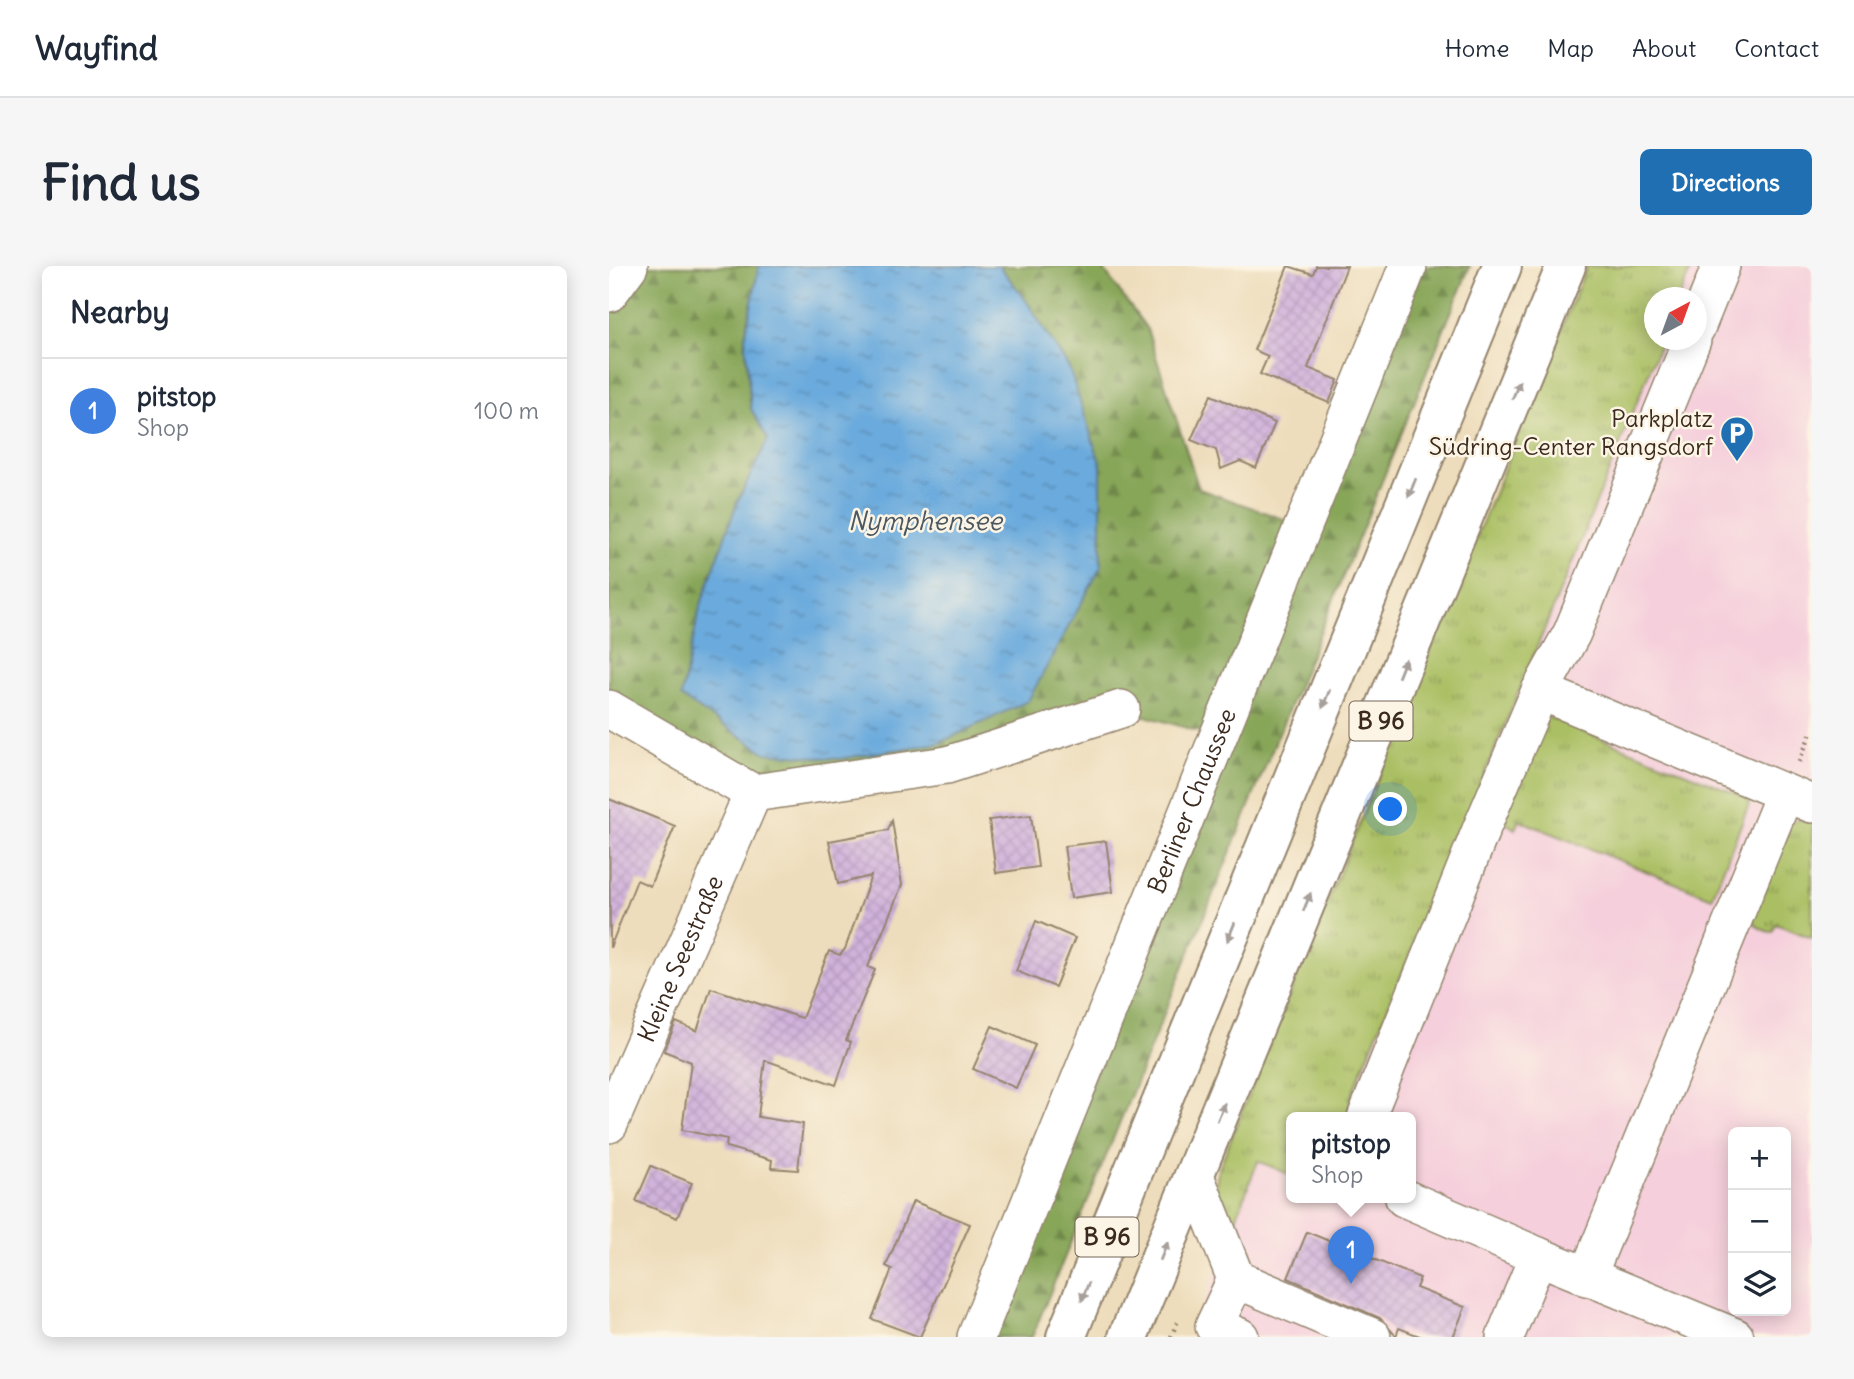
<!DOCTYPE html>
<meta charset="utf-8">
<style>
body{margin:0;font-family:Delius,sans-serif;background:#f6f6f7;color:#1f2937}
.controls{position:absolute;right:21px;bottom:21px;display:grid;overflow:hidden;border-radius:10px;box-shadow:0 4px 18px #0003}
.controls button{width:63px;height:63px;display:grid;place-items:center;padding:0;border:0;border-bottom:2px solid #e0e1e3;background:#fff;color:#1f2937;font:35px sans-serif}
.compass{position:absolute;left:1035px;top:21px;width:63px;height:63px;border-radius:50%;background:#fff;box-shadow:0 4px 18px #0003;rotate:41deg}
.you{position:absolute;left:782px;top:544px;width:24px;height:24px;margin:-18px;border:5px solid #fff;border-radius:50%;background:#1a73e8;box-shadow:0 0 0 10px #1a73e833}
.badge{display:grid;place-items:center;width:46px;height:46px;border-radius:50%;background:#1f6fb2;color:#fff;font-size:23px;font-weight:700}
.pin{position:absolute;translate:-50% -58px;filter:drop-shadow(0 2px 4px #0008)}
.pin::after{content:'';position:absolute;top:37px;width:24px;height:21px;background:inherit;clip-path:polygon(0 0,100% 0,50% 100%)}
.popup{position:absolute;left:677px;top:846px;width:130px;height:91px;box-sizing:border-box;display:grid;place-content:center;border-radius:10px;background:#fff;filter:drop-shadow(0 2px 5px #0005);font-size:23px;white-space:nowrap;color:#747a83}
.popup b{font-size:26px;color:#1f2937}
.popup::after{content:'';position:absolute;left:50%;top:100%;margin-left:-14px;border:14px solid transparent;border-top-color:#fff}
.list{margin:0;padding:0;list-style:none}
h2{display:flex;justify-content:space-between;align-items:center;height:91px;margin:0;padding:0 28px;font-size:30px}
h2 small{font-size:23px;font-weight:400;color:#747a83}
.list li{display:grid;grid-template-columns:46px 1fr auto;gap:21px;align-items:center;box-sizing:border-box;height:105px;padding:0 28px;border-top:2px solid #e0e1e3}
.list b{display:block;font-size:26px;white-space:nowrap}
.list p{margin:0;font-size:23px;white-space:nowrap;color:#747a83}
.list em{font-size:23px;font-style:normal;color:#747a83}
.icon{flex:none;width:38px;height:38px;fill:none;stroke:currentColor;stroke-width:2;stroke-linecap:round;stroke-linejoin:round}
.map{position:relative;flex:none;width:1203px;height:1071px;overflow:hidden;border-radius:10px}
header{display:flex;align-items:center;gap:42px;box-sizing:border-box;height:98px;padding:0 35px;background:#fff;border-bottom:2px solid #e0e1e3}
header strong{font-size:33px}
nav{display:flex;gap:38px;margin-inline-start:auto;font-size:24px}
.intro{display:flex;align-items:center;justify-content:space-between;box-sizing:border-box;height:168px;padding:0 42px}
h1{margin:0;font-size:49px}
.button{padding:18px 32px;border-radius:10px;background:#1f6fb2;color:#fff;font-size:24px;font-weight:700}
main{display:flex;gap:42px;padding:0 42px}
aside{flex:1;background:#fff;border-radius:10px;box-shadow:0 4px 18px #0003}
.map>svg:first-child{display:block}
.built{fill:#f5cfdc;fill-rule:evenodd}
.grass{fill:url(#grass-tufts);stroke:#727440;stroke-width:2}
.forest{fill:url(#forest-firs);stroke:#61683c;stroke-width:2}
.water{fill:url(#water-ripples);stroke:#526a7e;stroke-width:2}
.building{fill:url(#building-cross-hatch)}
.lines{fill:none;stroke-linecap:round;stroke-linejoin:round}
.minor-casing{stroke:#94846d;stroke-width:40}
.major-casing{stroke:#94846d;stroke-width:42}
.path{stroke:#94846d;stroke-width:4.5;stroke-dasharray:2 5;stroke-linecap:butt}
.minor{stroke:#fff;stroke-width:37}
.major{stroke:#fff;stroke-width:38}
.oneway{fill:#a79f9a}
.labels{text-anchor:middle;stroke-width:5;stroke-linejoin:round;paint-order:stroke}
.shield{fill:#fcf5e5;stroke:#75675a;stroke-width:2}
.shield-label{font-size:23px;font-weight:bold;fill:#3b2a1e}
.poi-label{font-size:24px;fill:#3b2a1e;stroke:#fcf5e5;text-anchor:end}
.street-label{font-size:24px;fill:#3b2a1e;stroke:#fcf5e5}
.water-label{font-size:26px;font-style:italic;fill:#4b5761;stroke:#fcf5e5}
</style>
<header>
<strong>Wayfind</strong>
<nav><a>Home</a><a>Map</a><a>About</a><a>Contact</a></nav>
</header>
<div class="intro"><h1>Find us</h1><a class="button">Directions</a></div>
<main>
<aside>
<h2>Nearby<small></small></h2>
<ul class="list">
<li><span class="badge" style="background:#3f7fe0">1</span><div><b>pitstop</b><p>Shop</p></div><em>100 m</em></li>
</ul>
</aside>
<div class="map">
<svg width="1203" height="1071" viewBox="0 0 1203 1071">
<defs>
<pattern id="grass-tufts" width="24" height="20" patternUnits="userSpaceOnUse" patternTransform="scale(1.75)"><rect width="24" height="20" fill="#aabf63"/><path d="M3 7l-1-3M5 7V3M7 7l1-3M15 17l-1-3M17 17v-4M19 17l1-3" fill="none" stroke="#8c9b51"/></pattern>
<pattern id="forest-firs" width="22" height="20" patternUnits="userSpaceOnUse" patternTransform="scale(1.75)"><rect width="22" height="20" fill="#87a659"/><path d="M5 1l3.5 6h-7zM16 11l3.5 6h-7z" fill="#708749"/></pattern>
<pattern id="water-ripples" width="26" height="14" patternUnits="userSpaceOnUse" patternTransform="scale(1.75)"><rect width="26" height="14" fill="#6aaadd"/><path d="M2 4q2-2 4 0t4 0M15 11q2-2 4 0t4 0" fill="none" stroke="#588bb3"/></pattern>
<pattern id="building-cross-hatch" width="8" height="8" patternUnits="userSpaceOnUse" patternTransform="scale(1.75)"><rect width="8" height="8" fill="#d1b2db"/><path d="M0 0l8 8M0 8l8-8" fill="none" stroke="#b499bc"/></pattern>
</defs>
<rect width="100%" height="100%" fill="#fcf5e5"/>
<filter id="ink" filterUnits="userSpaceOnUse"><feTurbulence type="fractalNoise" baseFrequency=".0143" numOctaves="2"/><feDisplacementMap in="SourceGraphic" scale="14" xChannelSelector="R" yChannelSelector="G"/><feConvolveMatrix kernelMatrix="1 2 1 2 8 2 1 2 1" color-interpolation-filters="sRGB"/></filter>
<filter id="wash" filterUnits="userSpaceOnUse"><feTurbulence type="fractalNoise" baseFrequency=".00686" numOctaves="4" result="noise"/><feDisplacementMap in="SourceGraphic" scale="28" xChannelSelector="R" yChannelSelector="G"/><feGaussianBlur stdDeviation="1.57" result="paint"/><feColorMatrix in="noise" values="0 0 0 0 0 0 0 0 0 0 0 0 0 0 0 0 0 1.4 0 .05"/><feComposite in="paint" operator="in"/></filter>
<g filter="url(#wash)">
<rect width="100%" height="100%" fill="#eeddbc"/>
<!-- built -->
<path class="built" d="M 1061,0 L 1203,0 L 1203,1071 L 582,1071 L 649,895 L 682,892 L 682,932 L 802,932 L 802,852 L 718,852 L 1045,74 L 1087,74 L 1087,32 L 1048,31 ZM 1124,866 L 1177,866 L 1177,1045 L 1124,1045 Z"/>
<!-- grass -->
<g class="grass">
<path d="M 978,0 L 1083,0 L 1070,31 L 1045,32 L 1045,74 L 1053,74 C 952,327 846,579 742,831 L 739,852 L 682,852 L 682,909 L 649,895 L 623,963 L 606,923 L 610,902 Z"/>
<path d="M 934,449 L 1142,533 L 1103,632 L 910,554 L 906,563 L 897,557 L 896,549 Z"/>
<path d="M 1203,551 L 1203,672 L 1167,658 L 1163,666 C 1153,665 1147,661 1143,653 L 1183,555 Z"/>
</g>
<!-- forest -->
<g class="forest">
<path d="M 31,0 L 150,0 L 136,71 L 142,143 L 160,172 L 128,237 L 460,102 L 414,30 L 390,0 L 492,0 L 538,63 L 590,223 L 683,256 L 599,468 L 512,443 L 144,527 L 0,443 L 0,40 Z"/>
<path d="M 815,0 L 861,0 L 423,1071 L 379,1071 Z"/>
</g>
<!-- water -->
<path class="water" d="M 150,0 L 390,0 L 414,30 L 460,102 L 492,199 L 492,301 L 419,435 L 330,477 L 230,493 L 157,487 L 72,431 L 91,341 L 128,237 L 159,173 L 142,143 L 136,71 Z"/>
<g id="blocks">
<!-- building -->
<g class="building">
<path d="M 679,0 L 704,8 L 707,0 L 738,0 L 699,102 L 729,114 L 720,137 L 651,108 L 659,90 L 645,84 Z"/>
<path d="M 602,129 L 666,157 L 647,202 L 631,195 L 612,203 L 607,184 L 582,174 Z"/>
<path d="M 0,533 L 66,560 L 41,620 L 28,614 L 1,682 Z"/>
<path d="M 422,549 L 429,601 L 387,607 L 380,554 Z"/>
<path d="M 283,554 L 293,619 L 259,701 L 266,704 L 237,774 L 242,776 L 227,819 L 156,794 L 149,851 L 194,858 L 189,904 L 162,902 L 163,894 L 117,881 L 118,873 L 73,864 L 82,796 L 55,785 L 67,756 L 88,765 L 102,722 L 193,752 L 220,685 L 231,689 L 236,683 L 262,610 L 229,618 L 220,575 L 279,564 Z"/>
<path d="M 497,575 L 504,626 L 462,632 L 455,580 Z"/>
<path d="M 427,655 L 466,672 L 446,721 L 407,705 Z"/>
<path d="M 383,760 L 426,779 L 407,822 L 364,803 Z"/>
<path d="M 42,900 L 83,917 L 68,952 L 27,935 Z"/>
<path d="M 304,935 L 361,958 L 311,1071 L 263,1053 L 283,1003 L 277,1000 Z"/>
<path d="M 698,966 L 811,1012 L 807,1022 L 856,1041 L 844,1071 L 813,1071 L 790,1062 L 787,1070 L 771,1052 L 679,1012 Z"/>
</g>
</g>
</g>
<g filter="url(#ink)">
<use href="#blocks" fill-opacity="0" stroke="#94846d" stroke-width="2"/>
<g class="lines">
<!-- minor casing -->
<g class="minor-casing">
<g id="minor">
<path d="M 0,27 L 20,0"/>
<path d="M 1087,62 L 1112,0"/>
<path d="M 931,425 L 1203,538"/>
<path d="M 0,443 L 144,527 L 338,499 L 512,443"/>
<path d="M 757,852 L 871,566 L 931,425 L 963,367 L 1083,74"/>
<path id="s1" d="M 0,858 L 144,527"/>
<path d="M 586,910 L 627,1013 L 605,1060 L 631,1071"/>
<path d="M 795,932 L 929,990"/>
<path d="M 978,1011 L 1176,527"/>
<path d="M 627,1013 L 763,1071"/>
<path id="s2" d="M 367,1071 L 799,0"/>
<path d="M 896,1071 L 929,990 L 1126,1071"/>
</g>
</g>
<!-- major casing -->
<g class="major-casing">
<g id="major">
<path d="M 457,1071 L 893,0"/>
<path d="M 519,1071 L 957,0"/>
</g>
</g>
<!-- path -->
<g class="path">
<path d="M 1190,496 L 1203,464"/>
<path d="M 562,1071 L 570,1052"/>
</g>
<!-- minor -->
<use href="#minor" class="minor"/>
<!-- major -->
<use href="#major" class="major"/>
</g>
<!-- one-way arrows -->
<defs><path id="oneway-solid" d="M-6-.8H1V-3.2L6.5 0L1 3.2V.8H-6Z" transform="scale(1.75)"/></defs>
<g class="oneway">
<use href="#oneway-solid" transform="translate(907 124) rotate(-68)"/>
<use href="#oneway-solid" transform="translate(803 222) rotate(112)"/>
<use href="#oneway-solid" transform="translate(793 402) rotate(-68)"/>
<use href="#oneway-solid" transform="translate(717 433) rotate(112)"/>
<use href="#oneway-solid" transform="translate(698 636) rotate(-68)"/>
<use href="#oneway-solid" transform="translate(622 666) rotate(112)"/>
<use href="#oneway-solid" transform="translate(612 846) rotate(-68)"/>
<use href="#oneway-solid" transform="translate(555 985) rotate(-68)"/>
<use href="#oneway-solid" transform="translate(476 1026) rotate(112)"/>
</g>
</g>
<!-- icons -->
<defs>
<g id="parking-pin" transform="scale(1.75)"><path d="M0 17L-7.5 6A9.5 9.5 0 1 1 7.5 6Z" fill="#1f6fb2" stroke="#fcf5e5"/><path d="M-3.5-5.5H1a3.5 3.5 0 0 1 0 7H-1V5.5H-3.5ZM-1-3.4V-.6H.8a1.4 1.4 0 0 0 0-2.8Z" fill="#fff"/></g>
</defs>
<g fill-rule="evenodd">
<use href="#parking-pin" x="1128" y="167"/>
</g>
<g class="labels">
<!-- shield labels -->
<g class="shield">
<rect x="740.5" y="435.5" width="63" height="39" rx="5"/>
<rect x="466.5" y="951.5" width="63" height="39" rx="5"/>
</g>
<g class="shield-label">
<text x="772" y="463">B 96</text>
<text x="498" y="979">B 96</text>
</g>
<!-- poi labels -->
<g class="poi-label">
<text x="1104" y="161">Parkplatz<tspan x="1104" dy="28">Südring-Center Rangsdorf</tspan></text>
</g>
<!-- street labels -->
<g class="street-label">
<text dy="8" stroke="none"><textPath href="#s2" startOffset="578">Berliner Chaussee</textPath></text>
<text dy="8" stroke="none"><textPath href="#s1" startOffset="180">Kleine Seestraße</textPath></text>
</g>
<!-- water labels -->
<g class="water-label">
<text x="316" y="264">Nymphensee</text>
</g>
</g>
</svg>
<div class="controls">
<button>+</button>
<button>−</button>
<button><svg class="icon" aria-label="layers" viewBox="0 0 24 24"><path d="M12 4l9 5-9 5-9-5zM3 14l9 5 9-5"/></svg></button>
</div>
<svg class="compass" viewBox="-18 -18 36 36"><path d="M0-13l5 13h-10z" fill="#e53935"/><path d="M0 13l5-13h-10z" fill="#747a83"/></svg>
<div class="you"></div>
<div class="pin badge" style="left:742px;top:1018px;background:#3f7fe0">1</div>
<div class="popup"><b>pitstop</b>Shop</div>
</div>
</main>
